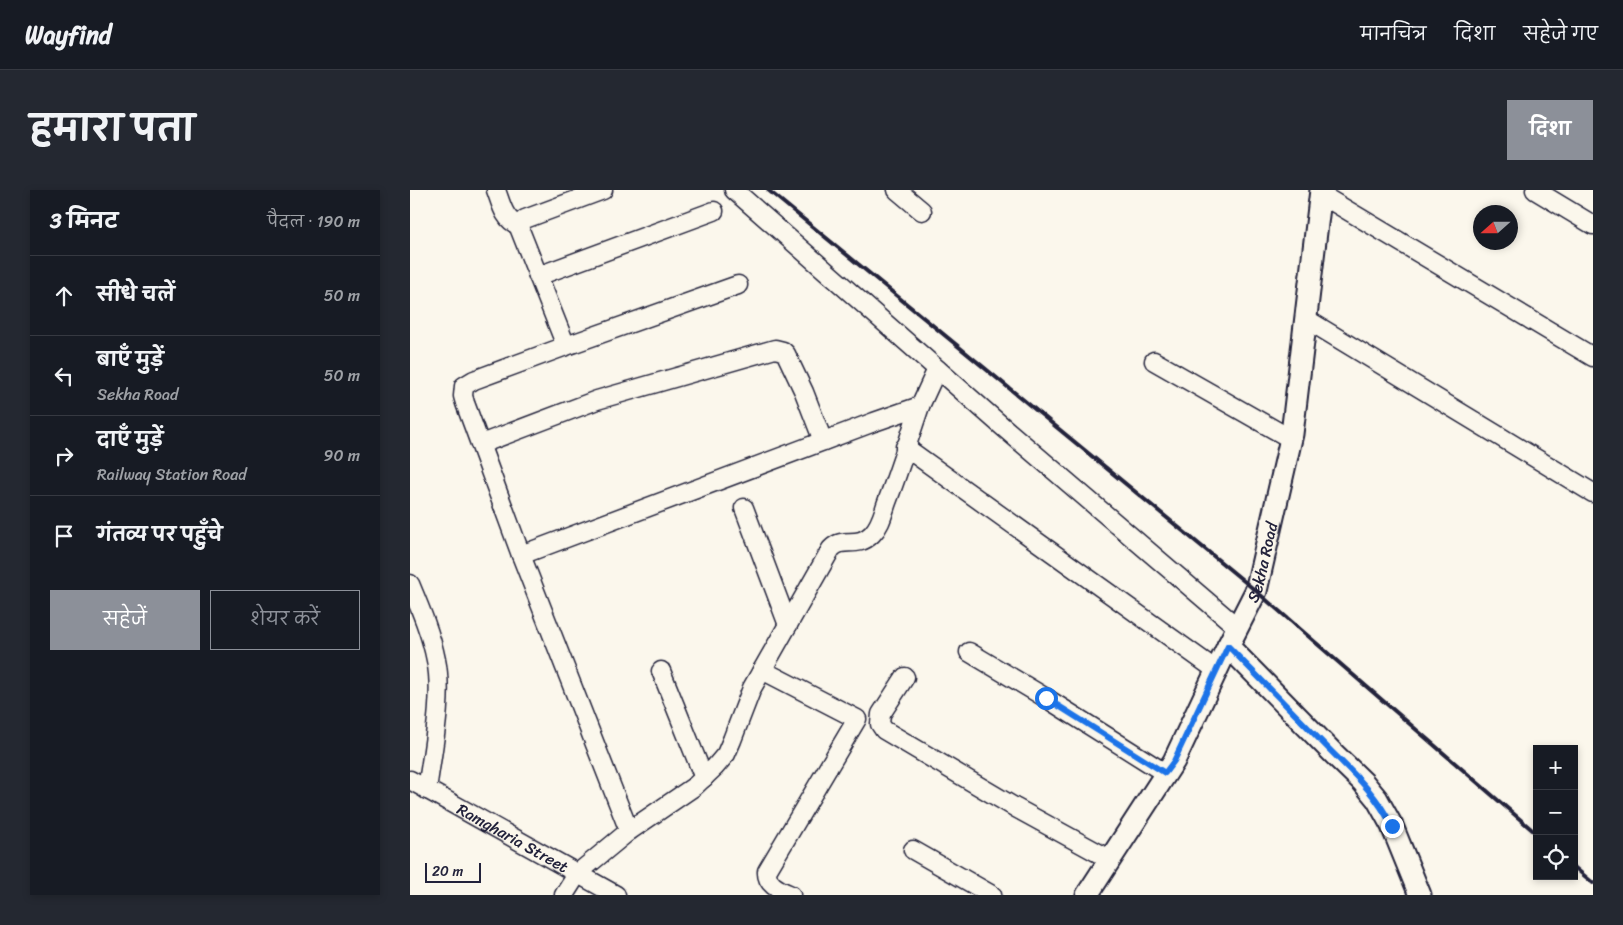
<!DOCTYPE html>
<html lang="hi">
<meta charset="utf-8">
<style>
body{margin:0;font-family:Sriracha,"Playpen Sans Deva",sans-serif;background:#242831;color:#f1f3f6}
.controls{position:absolute;right:15px;bottom:15px;display:grid;overflow:hidden;border-radius:0px;box-shadow:0 2px 8px #0003}
.controls button{width:45px;height:45px;display:grid;place-items:center;padding:0;border:0;border-bottom:1px solid #363941;background:#171b24;color:#f1f3f6;font:25px sans-serif}
.compass{position:absolute;left:1063px;top:15px;width:45px;height:45px;border-radius:50%;background:#171b24;box-shadow:0 2px 8px #0003;rotate:249deg}
.scale{position:absolute;left:15px;bottom:12px;width:56px;box-sizing:border-box;padding-left:5px;border:2px solid #22223b;border-top:0;font-size:14px;line-height:18px;white-space:nowrap;color:#22223b;-webkit-text-stroke:4px #fbf7ec;paint-order:stroke}
.stop{position:absolute;width:15px;height:15px;margin:-11px;border:4px solid #1a73e8;border-radius:50%;background:#fff}
.stop.end{background:#1a73e8;border-color:#fff;box-shadow:0 1px 5px #0008}
.list{margin:0;padding:0;list-style:none}
h2{display:flex;justify-content:space-between;align-items:center;height:65px;margin:0;padding:0 20px;font-size:21px}
h2 small{font-size:16px;font-weight:400;color:#9ea1a6}
.list li{display:grid;grid-template-columns:32px 1fr auto;gap:15px;align-items:center;box-sizing:border-box;height:80px;padding:0 20px;border-top:1px solid #363941}
.list b{display:block;font-size:19px;white-space:nowrap}
.list p{margin:0;font-size:16px;white-space:nowrap;color:#9ea1a6}
.list em{font-size:16px;font-style:normal;color:#9ea1a6}
.actions{display:flex;gap:10px;padding:15px 20px}
.actions a{flex:1;padding:11px 0;border:1px solid #8c9099;border-radius:0px;text-align:center;font-size:18px;color:#8c9099}
.actions .main{background:#8c9099;color:#fff}
.icon{flex:none;width:28px;height:28px;fill:none;stroke:currentColor;stroke-width:2;stroke-linecap:round;stroke-linejoin:round}
.map{position:relative;flex:none;width:1183px;height:705px;overflow:hidden;border-radius:0px}
header{display:flex;align-items:center;gap:30px;box-sizing:border-box;height:70px;padding:0 25px;background:#171b24;border-bottom:1px solid #363941}
header strong{font-size:24px}
nav{display:flex;gap:28px;margin-inline-start:auto;font-size:18px}
.intro{display:flex;align-items:center;justify-content:space-between;box-sizing:border-box;height:120px;padding:0 30px}
h1{margin:0;font-size:35px}
.button{padding:12px 22px;border-radius:0px;background:#8c9099;color:#fff;font-size:18px;font-weight:700}
main{display:flex;gap:30px;padding:0 30px}
aside{flex:1;background:#171b24;border-radius:0px;box-shadow:0 2px 8px #0003}
.map>svg:first-child{display:block}
.lines{fill:none;stroke-linecap:round;stroke-linejoin:round}
.minor-casing{stroke:#22223b;stroke-width:21}
.tertiary-casing{stroke:#22223b;stroke-width:25}
.minor{stroke:#fbf7ec;stroke-width:18}
.tertiary{stroke:#fbf7ec;stroke-width:21}
.rail{stroke:#22223b;stroke-width:4}
.route{stroke:#1a73e8;stroke-width:6}
.labels{text-anchor:middle;stroke-width:4;stroke-linejoin:round;paint-order:stroke}
.street-label{font-size:16px;fill:#22223b;stroke:#fbf7ec}
</style>
<header>
<strong>Wayfind</strong>
<nav><a>मानचित्र</a><a>दिशा</a><a>सहेजे गए</a></nav>
</header>
<div class="intro"><h1>हमारा पता</h1><a class="button">दिशा</a></div>
<main>
<aside>
<h2>3 मिनट<small>पैदल · 190 m</small></h2>
<ul class="list">
<li><svg class="icon" aria-label="ahead" viewBox="0 0 24 24"><path d="M12 20V5M6 11l6-6 6 6"/></svg><div><b>सीधे चलें</b></div><em>50 m</em></li>
<li><svg class="icon" aria-label="left" viewBox="0 0 24 24"><path d="M17 20v-9H6M10 6l-5 5 5 5"/></svg><div><b>बाएँ मुड़ें</b><p>Sekha Road</p></div><em>50 m</em></li>
<li><svg class="icon" aria-label="right" viewBox="0 0 24 24"><path d="M7 20v-9h11M14 6l5 5-5 5"/></svg><div><b>दाएँ मुड़ें</b><p>Railway Station Road</p></div><em>90 m</em></li>
<li><svg class="icon" aria-label="arrive" viewBox="0 0 24 24"><path d="M6 21V4h12l-3 4 3 4H6"/></svg><div><b>गंतव्य पर पहुँचे</b></div></li>
</ul>
<div class="actions"><a class="main">सहेजें</a><a>शेयर करें</a></div>
</aside>
<div class="map">
<svg width="1183" height="705" viewBox="0 0 1183 705">
<rect width="100%" height="100%" fill="#fbf7ec"/>
<filter id="ink" filterUnits="userSpaceOnUse"><feTurbulence type="fractalNoise" baseFrequency=".02" numOctaves="2"/><feDisplacementMap in="SourceGraphic" scale="10" xChannelSelector="R" yChannelSelector="G"/><feConvolveMatrix kernelMatrix="1 2 1 2 8 2 1 2 1" color-interpolation-filters="sRGB"/></filter>
<g filter="url(#ink)">
<g class="lines">
<!-- minor casing -->
<g class="minor-casing">
<g id="minor">
<path d="M 86,0 C 91,13 94,30 108,35"/>
<path d="M 324,0 L 592,236 L 827,437"/>
<path d="M 487,0 L 512,21"/>
<path d="M 1125,0 L 1183,35"/>
<path d="M 910,4 L 1183,167"/>
<path d="M 128,86 L 304,21"/>
<path d="M 896,129 L 1183,303"/>
<path d="M 156,156 L 108,35 L 115,29 L 193,0"/>
<path d="M 744,171 L 881,249"/>
<path d="M 510,216 L 527,179"/>
<path d="M 71,254 L 187,210 L 365,159 L 373,161 L 376,164 L 394,202 L 413,251"/>
<path d="M 495,257 L 806,480"/>
<path d="M 334,318 L 378,435"/>
<path d="M 111,365 L 464,232 L 510,216 C 499,248 489,281 477,312 C 473,323 471,335 462,344 C 446,360 434,345 421,359 L 342,498 L 322,550 L 316,564 L 305,577 L 285,596 L 219,641 L 168,683 L 154,705"/>
<path d="M 0,394 C 10,418 21,444 26,470 C 34,507 22,562 17,600"/>
<path d="M 559,462 L 636,508 L 755,583"/>
<path d="M 352,480 L 447,529 L 357,681 C 356,695 370,700 381,705"/>
<path d="M 251,481 L 294,588"/>
<path d="M 495,487 L 471,524 L 470,534 L 474,540 L 606,618 L 701,670"/>
<path id="s1" d="M 0,590 L 206,705"/>
<path d="M 219,641 L 111,365 L 55,213 L 53,206 L 54,196 L 64,190 L 156,156 L 328,95"/>
<path d="M 503,660 L 582,705"/>
</g>
</g>
<!-- tertiary casing -->
<g class="tertiary-casing">
<g id="tertiary">
<path d="M 818,456 L 924,564 L 953,592 L 967,609 L 982,636 L 1010,705"/>
<path id="s2" d="M 677,705 L 764,571 L 818,456 L 846,401 L 882,244 L 911,0"/>
</g>
</g>
<!-- minor -->
<use href="#minor" class="minor"/>
<!-- tertiary -->
<use href="#tertiary" class="tertiary"/>
<!-- rail -->
<g class="rail">
<path d="M 358,0 L 846,401 L 1127,644"/>
<path d="M 1164,677 L 1183,693"/>
</g>
</g>
</g>
<g class="lines" filter="url(#ink)">
<!-- route -->
<path class="route" d="M 636,508 L 755,583 L 764,571 L 818,456 C 850,489 882,521 914,554 C 941,582 964,600 982,636"/>
</g>
<g class="labels">
<!-- street labels -->
<g class="street-label">
<text dy="6" stroke="none"><textPath href="#s2" startOffset="378">Sekha Road</textPath></text>
<text dy="6" stroke="none"><textPath href="#s1" startOffset="118">Ramgharia Street</textPath></text>
</g>
</g>
</svg>
<div class="controls">
<button>+</button>
<button>−</button>
<button><svg class="icon" aria-label="locate" viewBox="0 0 24 24"><circle cx="12" cy="12" r="6"/><path d="M12 2v4M12 18v4M2 12h4M18 12h4"/></svg></button>
</div>
<svg class="compass" viewBox="-18 -18 36 36"><path d="M0-13l5 13h-10z" fill="#e53935"/><path d="M0 13l5-13h-10z" fill="#9ea1a6"/></svg>
<div class="scale">20 m</div>
<div class="stop" style="left:636px;top:508px"></div>
<div class="stop end" style="left:982px;top:636px"></div>
</div>
</main>
